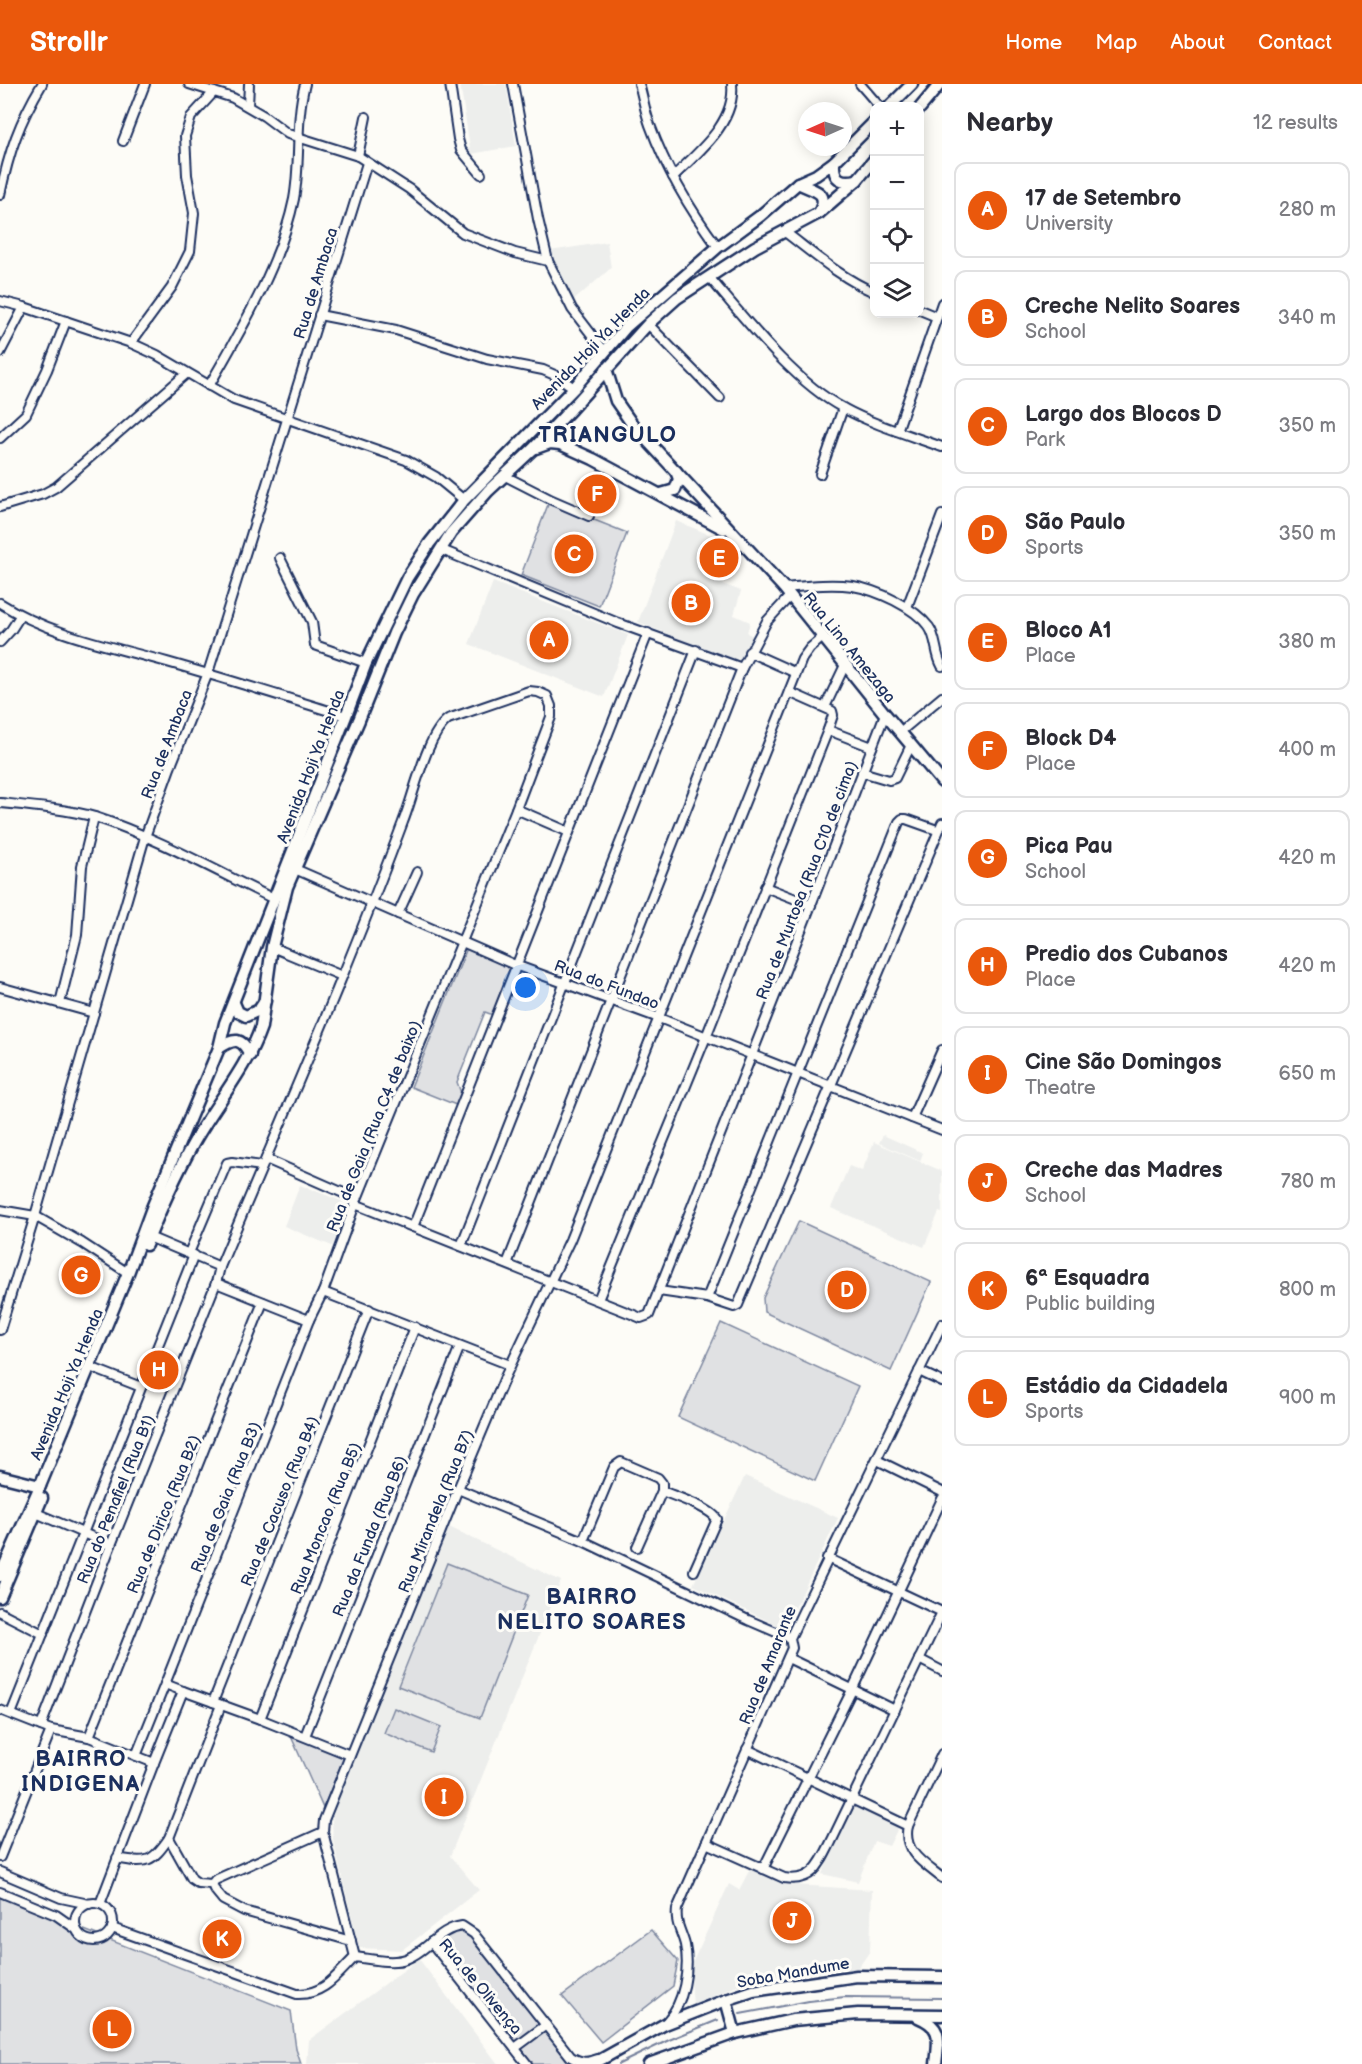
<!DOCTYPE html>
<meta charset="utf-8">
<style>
body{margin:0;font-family:"Balsamiq Sans",sans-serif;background:#f7f7f7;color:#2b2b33}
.controls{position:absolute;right:18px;top:18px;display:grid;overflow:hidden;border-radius:12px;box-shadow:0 3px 15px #0003}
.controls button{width:54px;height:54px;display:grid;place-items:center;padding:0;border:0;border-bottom:2px solid #e1e1e2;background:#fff;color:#2b2b33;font:30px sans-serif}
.compass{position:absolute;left:798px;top:18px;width:54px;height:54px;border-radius:50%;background:#fff;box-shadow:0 3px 15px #0003;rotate:267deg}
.you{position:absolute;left:526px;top:904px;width:21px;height:21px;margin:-15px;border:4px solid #fff;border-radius:50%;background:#1a73e8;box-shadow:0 0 0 9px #1a73e833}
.badge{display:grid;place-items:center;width:39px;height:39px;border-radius:50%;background:#ea580c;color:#fff;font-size:20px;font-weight:700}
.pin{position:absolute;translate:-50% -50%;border:3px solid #fff;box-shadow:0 2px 6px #0006}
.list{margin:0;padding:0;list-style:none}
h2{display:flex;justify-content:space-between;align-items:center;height:78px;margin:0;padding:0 24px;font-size:26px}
h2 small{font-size:20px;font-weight:400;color:#7c7c81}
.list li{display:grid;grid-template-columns:39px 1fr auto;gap:18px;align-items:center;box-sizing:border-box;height:96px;margin:0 12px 12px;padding:0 12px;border:2px solid #e1e1e2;border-radius:12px}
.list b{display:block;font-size:22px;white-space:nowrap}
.list p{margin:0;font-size:20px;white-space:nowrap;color:#7c7c81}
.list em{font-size:20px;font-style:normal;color:#7c7c81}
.icon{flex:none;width:33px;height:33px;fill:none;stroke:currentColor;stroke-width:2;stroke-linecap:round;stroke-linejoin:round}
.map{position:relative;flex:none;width:942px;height:1980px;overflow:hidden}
header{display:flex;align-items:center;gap:36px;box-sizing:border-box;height:84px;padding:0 30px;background:#ea580c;color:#fff}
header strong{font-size:28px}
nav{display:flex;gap:33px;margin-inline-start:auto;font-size:21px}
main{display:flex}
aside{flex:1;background:#fff}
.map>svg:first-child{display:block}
.built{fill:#edeeec}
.green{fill:#e0e1e3;stroke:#7e88a0;stroke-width:1.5}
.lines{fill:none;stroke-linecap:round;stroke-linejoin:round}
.stream{stroke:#76819c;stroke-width:2}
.street-casing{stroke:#1b2f5e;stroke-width:12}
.secondary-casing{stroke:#1b2f5e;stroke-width:15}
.street{stroke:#fdfcf7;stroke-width:8}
.secondary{stroke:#fdfcf7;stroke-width:10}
.labels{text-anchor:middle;stroke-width:6;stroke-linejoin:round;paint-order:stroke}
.street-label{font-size:16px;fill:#1b2f5e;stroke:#fdfcf7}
.district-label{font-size:22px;font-weight:bold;letter-spacing:1.5px;fill:#1b2f5e;stroke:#fdfcf7}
</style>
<header>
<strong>Strollr</strong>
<nav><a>Home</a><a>Map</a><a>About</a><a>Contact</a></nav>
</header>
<main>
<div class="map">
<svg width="942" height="1980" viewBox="0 0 942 1980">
<rect width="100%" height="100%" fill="#fdfcf7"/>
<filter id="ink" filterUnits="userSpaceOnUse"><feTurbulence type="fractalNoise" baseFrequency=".0167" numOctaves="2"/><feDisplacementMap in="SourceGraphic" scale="12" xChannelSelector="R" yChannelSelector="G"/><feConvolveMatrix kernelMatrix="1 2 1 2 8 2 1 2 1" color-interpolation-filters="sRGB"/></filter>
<g filter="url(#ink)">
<!-- built -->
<g class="built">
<path d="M 460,0 L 506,0 L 516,62 L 471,70 Z"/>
<path d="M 607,158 L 611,184 L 572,218 L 550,167 Z"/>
<path d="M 676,437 L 718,454 L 704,493 L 741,507 L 734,531 L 750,538 L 747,549 L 753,552 L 750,563 L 746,561 L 741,576 L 737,574 L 735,577 L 638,538 Z"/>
<path d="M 493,498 L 628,551 L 604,613 L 469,560 Z"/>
<path d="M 883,1051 L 923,1069 L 920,1077 L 879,1059 Z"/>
<path d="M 874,1058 L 942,1087 L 942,1129 L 939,1128 L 924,1163 L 831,1124 L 849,1082 L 862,1087 Z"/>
<path d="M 300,1101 L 349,1120 L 332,1162 L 284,1142 Z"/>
<path d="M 745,1392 L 838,1434 L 785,1545 L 693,1501 Z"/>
<path d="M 449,1443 L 561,1497 L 450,1772 L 479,1806 L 402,1866 L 359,1864 L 333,1756 L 332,1736 L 338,1716 Z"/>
<path d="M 854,1723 L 899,1742 L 889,1762 L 874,1757 L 858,1798 L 822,1790 Z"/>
<path d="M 750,1785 L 796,1801 L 872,1806 L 870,1867 L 856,1887 L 782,1892 L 737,1902 L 693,1921 L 690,1884 L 729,1800 L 739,1806 Z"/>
<path d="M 419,1875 L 498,1980 L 307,1980 L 309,1956 Z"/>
</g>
<!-- green -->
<g class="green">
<path d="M 549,418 L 627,449 L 599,522 L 521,491 Z"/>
<path d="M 467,864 L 512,883 L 493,931 L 485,928 L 457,998 L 461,1009 L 456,1021 L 411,1003 Z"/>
<path d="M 799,1137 L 931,1198 L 891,1287 L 764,1228 L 763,1214 Z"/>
<path d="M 721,1239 L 858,1302 L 815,1397 L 678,1333 Z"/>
<path d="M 447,1479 L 528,1511 L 480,1634 L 398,1602 Z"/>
<path d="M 394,1624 L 441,1643 L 431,1668 L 384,1649 Z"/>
<path d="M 290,1650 L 344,1674 L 323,1724 Z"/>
<path d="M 0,1813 L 291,1927 L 296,1965 L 301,1980 L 0,1980 Z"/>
<path d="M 651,1846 L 678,1877 L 673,1902 L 601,1958 L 562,1912 Z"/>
<path d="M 454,1848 L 464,1848 L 472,1852 L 541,1939 L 516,1959 L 438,1860 L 446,1852 Z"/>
<path d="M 546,1946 L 573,1980 L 533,1980 L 521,1965 Z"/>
</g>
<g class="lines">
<!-- stream -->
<g class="stream">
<path d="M 740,1930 L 809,1917 L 845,1913 L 942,1914"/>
<path d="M 619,1980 L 669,1956 L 718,1936"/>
</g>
<!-- street casing -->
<g class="street-casing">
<g id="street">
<path d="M 189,0 L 233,14 L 264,32 L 288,50 L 358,72 L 409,105 L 463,149 L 515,169 L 548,177"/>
<path d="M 450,0 L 458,55 L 461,66 L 481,90"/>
<path d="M 513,0 L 538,135 L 548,177 L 572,225 L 605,268"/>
<path d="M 639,0 C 643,13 645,28 650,41 C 666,85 690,126 718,163"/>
<path d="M 860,0 L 879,22"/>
<path d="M 248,22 L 249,0"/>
<path d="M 123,57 L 145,0"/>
<path d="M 358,72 L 366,33"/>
<path d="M 673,93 C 698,68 736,39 732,0"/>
<path d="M 0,111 C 9,68 19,38 42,0"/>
<path d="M 785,148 C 814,170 841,194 874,208"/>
<path d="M 709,193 C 745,235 794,298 843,324 C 874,341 909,351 942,363"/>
<path d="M 0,217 L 24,223 L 131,259 L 157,271 L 234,316 L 406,376 L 436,393 L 464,416"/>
<path d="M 920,226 L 937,233"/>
<path d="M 319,231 L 396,246 L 487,275 L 543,286 L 557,292 L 574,304"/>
<path d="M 648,240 L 720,314"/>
<path d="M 131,259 L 172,203 L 190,167 L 194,129 L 187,91 L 185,52 L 191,33 L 214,8"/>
<path d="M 0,269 L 24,223"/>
<path d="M 209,302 C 241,246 281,179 294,115 C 301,77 295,37 305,0"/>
<path d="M 897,347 L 942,219"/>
<path d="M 0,354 L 26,330 L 47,286 L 66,237"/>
<path d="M 820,390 L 843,324"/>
<path d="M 505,392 L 552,416 L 589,432"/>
<path d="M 0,423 L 43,410 L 56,403 L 186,290"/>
<path d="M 442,466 L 618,539 L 742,584"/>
<path d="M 280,474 L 312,538 L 315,561 L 366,579"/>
<path d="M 784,504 C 806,502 830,499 853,502 C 877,506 914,523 929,543 C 937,554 935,570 942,582"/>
<path d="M 0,519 C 50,551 110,562 167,578 C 227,595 287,614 346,632"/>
<path d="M 907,523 L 942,431"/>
<path d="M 0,558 L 11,546 L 20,532"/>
<path d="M 749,568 L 796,589"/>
<path d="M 825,623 L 845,581"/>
<path d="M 828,646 L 872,663"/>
<path d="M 900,648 L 942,613"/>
<path d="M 862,688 L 889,696 L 895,694 L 911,661"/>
<path d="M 0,719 C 30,722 66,725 95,733 C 154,752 218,788 274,815"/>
<path d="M 516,725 L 569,748"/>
<path d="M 295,785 L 515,881 L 659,934 L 942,1046"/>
<path d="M 765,803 L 811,821"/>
<path d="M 398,830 L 417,788"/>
<path d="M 272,863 L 342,892"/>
<path d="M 0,903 L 94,929"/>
<path d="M 60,919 L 77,851 L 82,782 L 94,733"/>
<path d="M 912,1034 L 942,966"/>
<path d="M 266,1075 L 357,1115"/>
<path d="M 355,1120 L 634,1231 L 641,1234 L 649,1231 L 811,821 L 885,630"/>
<path d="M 0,1126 L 35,1132 L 82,1159 L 128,1189"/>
<path d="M 413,1143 L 648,549"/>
<path d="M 149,1153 L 220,1183"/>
<path d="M 461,1162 L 696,566"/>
<path d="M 189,1169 L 227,1079 L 232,1078 L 262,1082"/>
<path d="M 507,1180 L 742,584 L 767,537 L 790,512"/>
<path d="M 216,1199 L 309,1236"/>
<path d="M 659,1207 L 707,1214 L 734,1223 L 738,1221 L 942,739"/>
<path d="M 323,1208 L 510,1281"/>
<path d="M 707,1214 L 899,738 L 902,735 L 906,735 L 937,746"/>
<path d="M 598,1216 L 706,953 L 828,646 L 833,631 L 832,627 L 789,608"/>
<path d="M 0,1246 L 35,1132 L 145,753 L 170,684 L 208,589 L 367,79"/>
<path d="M 95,1285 L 141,1303"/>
<path d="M 919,1287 L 942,1298"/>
<path d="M 877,1376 L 942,1408"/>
<path d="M 458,1405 L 583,1457 L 748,1536 L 790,1554"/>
<path d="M 662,1407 C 676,1413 709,1423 717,1435 L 694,1487"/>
<path d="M 36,1429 L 111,1461"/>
<path d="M 583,1457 L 614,1383 L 621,1378 L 658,1394 L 662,1399 L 662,1407 L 637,1463"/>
<path d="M 827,1474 L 942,1528"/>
<path d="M 0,1528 L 43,1550"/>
<path d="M 788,1574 L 895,1626"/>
<path d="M 919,1575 L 942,1587"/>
<path d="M 183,1607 L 260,1635 L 350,1671"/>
<path d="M 213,1618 L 369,1225"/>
<path d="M 0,1626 L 51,1646 L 89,1653 L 154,1679 L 183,1607 L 165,1600 L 136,1672"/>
<path d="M 11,1630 L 194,1171"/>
<path d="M 260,1635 L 415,1243"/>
<path d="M 41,1642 L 111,1461 L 216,1199 L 220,1183 C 282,1035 347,888 403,738 C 414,711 426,652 448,635 L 529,607 L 538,608 L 547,612 L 551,622 L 551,633 L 516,725 L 357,1115 L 323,1208 L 309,1236 L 165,1600"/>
<path d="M 305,1652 L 460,1262"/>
<path d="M 89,1653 L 263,1218"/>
<path d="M 747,1665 L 908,1742"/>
<path d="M 942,1670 L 908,1742 C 902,1768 925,1780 942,1794"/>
<path d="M 706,1759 L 784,1794 C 814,1799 821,1778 833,1754 L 942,1528"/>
<path d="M 0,1773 L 51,1646"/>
<path d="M 117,1774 C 146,1780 152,1779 169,1754"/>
<path d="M 763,1785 L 853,1604 L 942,1415"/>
<path d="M 0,1788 L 61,1814 L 89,1820"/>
<path d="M 212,1800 L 198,1799 L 192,1795 L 169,1754 L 221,1621"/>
<path d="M 212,1800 L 214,1805 L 223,1816 L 244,1827 L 351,1857"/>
<path d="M 212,1800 L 215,1796 L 323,1748"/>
<path d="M 0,1808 L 56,1831 L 76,1845"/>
<circle cx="94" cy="1838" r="19"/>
<path d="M 100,1820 L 154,1679"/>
<path d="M 112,1844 L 297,1910 C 324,1911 337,1891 355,1873 C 370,1875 392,1880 406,1875 C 428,1867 438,1845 462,1842 L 474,1850 L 571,1973 C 581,1979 587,1979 598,1975"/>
<path d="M 431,1858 L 527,1980"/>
<path d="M 355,1873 L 323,1748 L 324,1736 L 458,1405 L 505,1293 L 570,1156 L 802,575 L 810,564 L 823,553"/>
<path d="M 667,1937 C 684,1919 690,1885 685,1861 C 682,1848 675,1840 677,1825 L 792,1564 L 790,1554 L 942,1240"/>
<path d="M 515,1964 L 546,1941"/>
</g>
</g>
<!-- secondary casing -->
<g class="secondary-casing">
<g id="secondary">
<path d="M 890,22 L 912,0"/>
<path d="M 920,24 L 940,0"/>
<path d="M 834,78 C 833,96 841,99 857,96"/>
<path d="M 798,99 C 812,107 831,106 819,129"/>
<path d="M 606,285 L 616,317 L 632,340 L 784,504 L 885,630 L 942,698"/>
<path d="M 536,364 L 550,359 L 560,360 L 593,375 L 724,445"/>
<path d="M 661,410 L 675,406 L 679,395 L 676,387"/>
<path d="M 234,919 L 238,928 L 246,932 L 259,926 L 265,917"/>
<path d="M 219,964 C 234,954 242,953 250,971"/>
<path d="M 146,1161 C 160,1126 175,1092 193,1060 C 215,1020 246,986 261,943 L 272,863 L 287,803 L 359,636 L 394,549 L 413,510 L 451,449 L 488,407 L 533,365 L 571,325 L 648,240 L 677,214 L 755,163 L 819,129 L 857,96 L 874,76"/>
<path d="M 0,1392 L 40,1402"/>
<path d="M 0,1492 L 40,1402 L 128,1189 L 152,1124 L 219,964 L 225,939 L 346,632 L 366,579 L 407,494 L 429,460 L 464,416 L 574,304 L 626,243 L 718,163 L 760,132 L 798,99 L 816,91 L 834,78 L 874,38"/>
<path d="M 0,1513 L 42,1414"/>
<path d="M 726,1916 L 735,1949"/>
<path d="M 918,1933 C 942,1943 939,1953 936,1980"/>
<path d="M 593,1980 L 665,1940 L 726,1916 L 753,1907 L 857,1892 L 942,1893"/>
<path d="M 649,1980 L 735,1949 L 793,1936 L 858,1930 L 942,1931"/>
</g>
</g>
<!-- street -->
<use href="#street" class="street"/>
<!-- secondary -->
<use href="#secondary" class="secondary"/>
</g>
</g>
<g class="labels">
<!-- street labels -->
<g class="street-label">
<text transform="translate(315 199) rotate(-73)" y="6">Rua de Ambaca</text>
<text transform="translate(590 264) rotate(-46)" y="6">Avenida Hoji Ya Henda</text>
<text transform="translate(850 563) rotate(51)" y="6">Rua Lino Amezaga</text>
<text transform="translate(166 660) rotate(-69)" y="6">Rua de Ambaca</text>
<text transform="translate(310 682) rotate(-69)" y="6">Avenida Hoji Ya Henda</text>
<text transform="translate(806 796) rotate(-69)" y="6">Rua de Murtosa (Rua C10 de cima)</text>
<text transform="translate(607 900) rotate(21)" y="6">Rua do Fundao</text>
<text transform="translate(373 1042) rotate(-68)" y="6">Rua de Gaia (Rua C4 de baixo)</text>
<text transform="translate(66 1300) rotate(-67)" y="6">Avenida Hoji Ya Henda</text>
<text transform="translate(225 1413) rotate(-68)" y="6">Rua de Gaia (Rua B3)</text>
<text transform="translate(115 1415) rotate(-68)" y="6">Rua do Penafiel (Rua B1)</text>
<text transform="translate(279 1417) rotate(-68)" y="6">Rua de Cacuso (Rua B4)</text>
<text transform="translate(435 1427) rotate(-68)" y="6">Rua Mirandela (Rua B7)</text>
<text transform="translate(163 1430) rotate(-68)" y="6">Rua de Dirico (Rua B2)</text>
<text transform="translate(325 1434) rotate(-68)" y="6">Rua Moncao (Rua B5)</text>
<text transform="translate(369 1452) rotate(-68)" y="6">Rua da Funda (Rua B6)</text>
<text transform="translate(767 1581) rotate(-68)" y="6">Rua de Amarante</text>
<text transform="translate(793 1888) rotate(-10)" y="6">Soba Mandume</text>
<text transform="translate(481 1902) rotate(50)" y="6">Rua de Olivença</text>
</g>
<!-- district labels -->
<g class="district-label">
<text x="608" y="358">TRIANGULO</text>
<text x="592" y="1520">BAIRRO<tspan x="592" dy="25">NELITO SOARES</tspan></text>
<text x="81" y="1682">BAIRRO<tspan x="81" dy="25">INDIGENA</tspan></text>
</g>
</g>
</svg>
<div class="controls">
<button>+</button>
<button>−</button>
<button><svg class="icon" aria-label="locate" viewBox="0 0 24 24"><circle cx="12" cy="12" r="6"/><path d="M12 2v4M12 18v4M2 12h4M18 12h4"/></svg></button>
<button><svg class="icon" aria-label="layers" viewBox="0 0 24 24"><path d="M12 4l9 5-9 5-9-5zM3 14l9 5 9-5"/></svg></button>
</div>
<svg class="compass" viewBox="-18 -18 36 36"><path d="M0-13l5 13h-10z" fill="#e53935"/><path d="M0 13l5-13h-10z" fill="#7c7c81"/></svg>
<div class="you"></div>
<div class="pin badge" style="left:549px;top:556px">A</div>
<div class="pin badge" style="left:691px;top:519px">B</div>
<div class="pin badge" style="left:574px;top:470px">C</div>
<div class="pin badge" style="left:847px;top:1206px">D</div>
<div class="pin badge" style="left:719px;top:474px">E</div>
<div class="pin badge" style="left:597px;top:410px">F</div>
<div class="pin badge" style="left:81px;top:1191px">G</div>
<div class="pin badge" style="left:159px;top:1286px">H</div>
<div class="pin badge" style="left:444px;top:1713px">I</div>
<div class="pin badge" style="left:792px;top:1837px">J</div>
<div class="pin badge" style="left:222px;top:1855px">K</div>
<div class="pin badge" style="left:112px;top:1945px">L</div>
</div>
<aside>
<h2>Nearby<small>12 results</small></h2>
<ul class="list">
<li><span class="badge">A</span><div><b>17 de Setembro</b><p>University</p></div><em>280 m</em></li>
<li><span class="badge">B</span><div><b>Creche Nelito Soares</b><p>School</p></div><em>340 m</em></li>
<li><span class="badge">C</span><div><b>Largo dos Blocos D</b><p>Park</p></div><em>350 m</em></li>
<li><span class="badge">D</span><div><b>São Paulo</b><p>Sports</p></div><em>350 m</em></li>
<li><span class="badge">E</span><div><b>Bloco A1</b><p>Place</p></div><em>380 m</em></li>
<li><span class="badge">F</span><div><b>Block D4</b><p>Place</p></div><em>400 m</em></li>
<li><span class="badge">G</span><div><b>Pica Pau</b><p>School</p></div><em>420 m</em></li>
<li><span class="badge">H</span><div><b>Predio dos Cubanos</b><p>Place</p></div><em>420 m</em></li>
<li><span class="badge">I</span><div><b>Cine São Domingos</b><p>Theatre</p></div><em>650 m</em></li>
<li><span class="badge">J</span><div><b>Creche das Madres</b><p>School</p></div><em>780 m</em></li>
<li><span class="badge">K</span><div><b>6ª Esquadra</b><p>Public building</p></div><em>800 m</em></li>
<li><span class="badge">L</span><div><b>Estádio da Cidadela</b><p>Sports</p></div><em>900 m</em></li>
</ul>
</aside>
</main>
